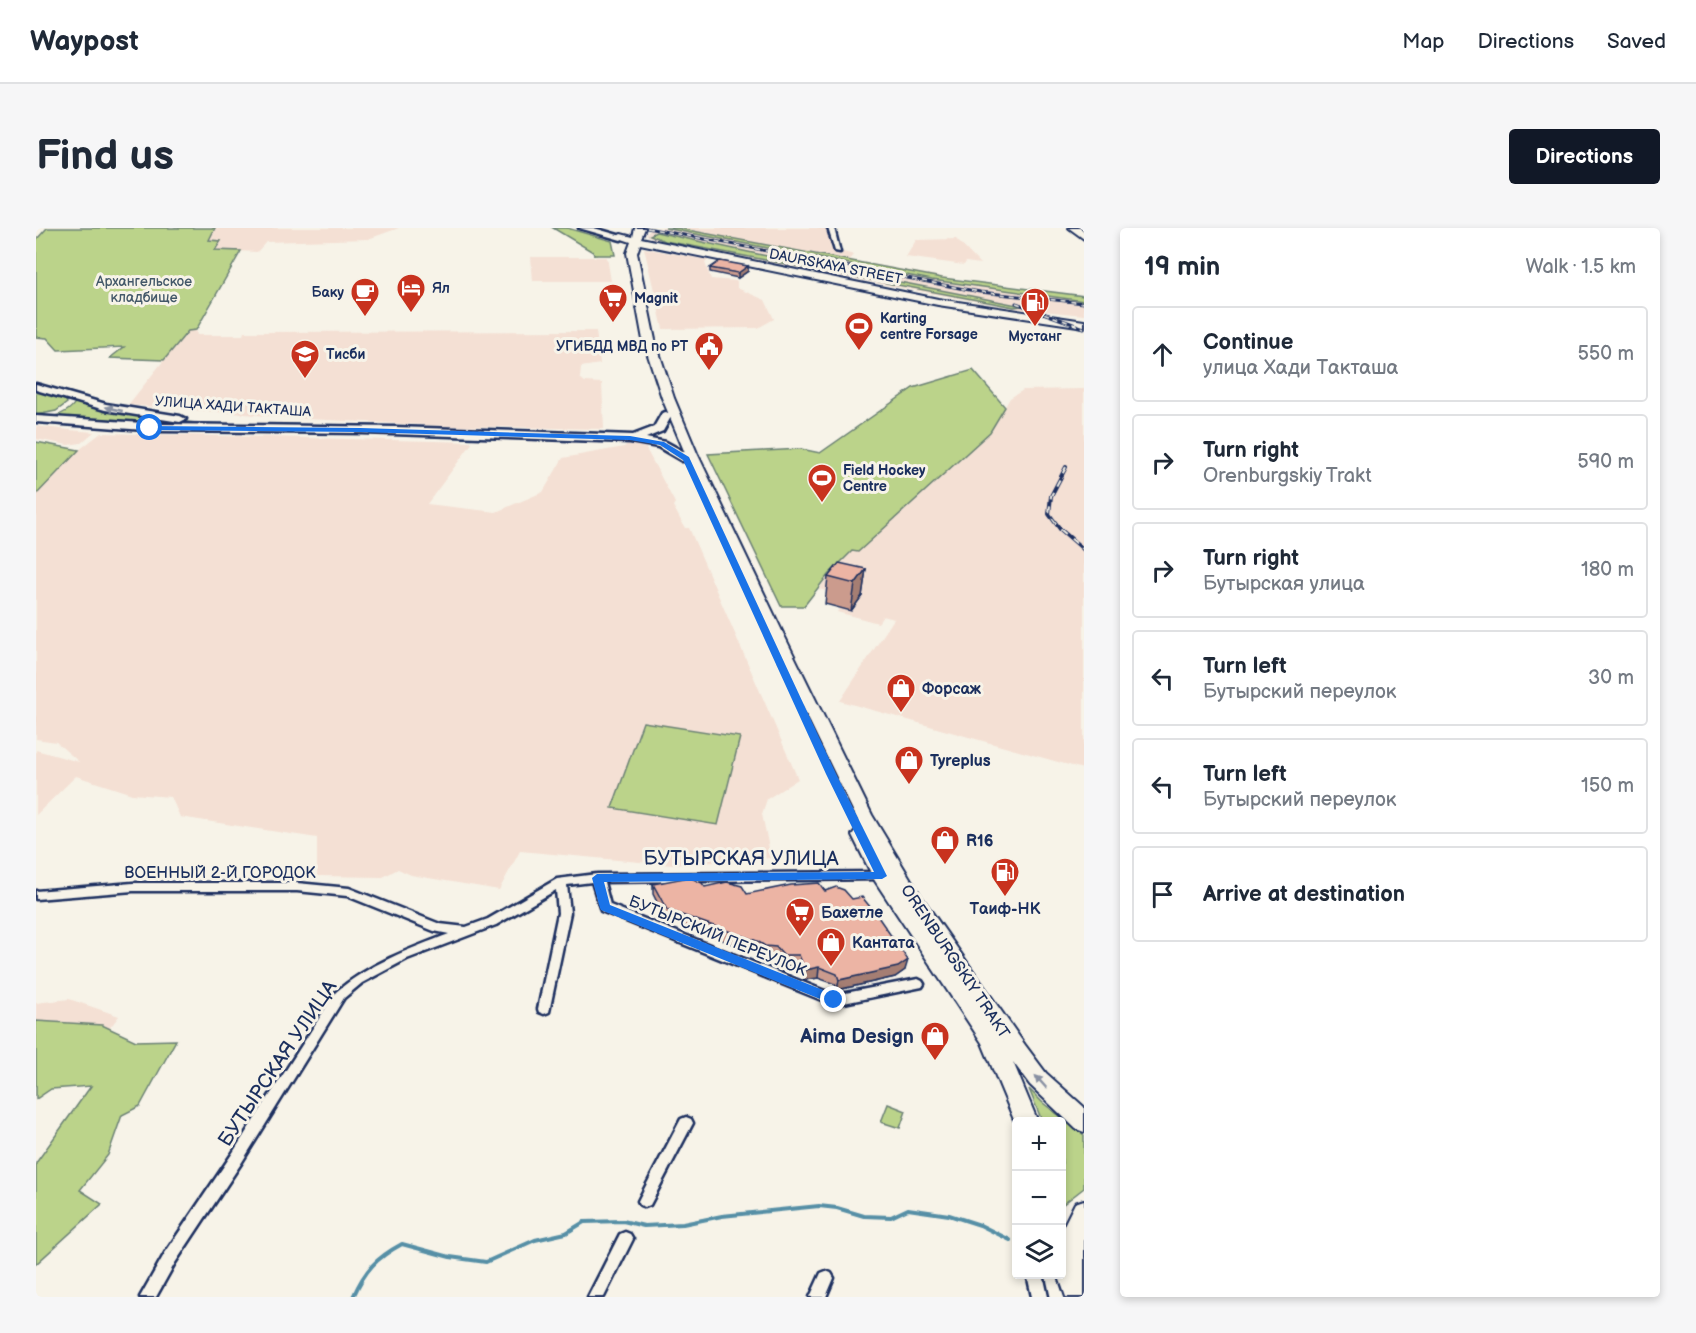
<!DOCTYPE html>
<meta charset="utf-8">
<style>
body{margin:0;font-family:"Balsamiq Sans",sans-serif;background:#f6f6f7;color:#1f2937}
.controls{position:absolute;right:18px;bottom:18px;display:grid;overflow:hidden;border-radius:6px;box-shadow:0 3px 9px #0003}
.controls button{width:54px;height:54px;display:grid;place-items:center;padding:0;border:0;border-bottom:2px solid #e0e1e3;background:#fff;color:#1f2937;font:30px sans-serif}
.stop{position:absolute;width:18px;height:18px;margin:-14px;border:4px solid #1a73e8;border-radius:50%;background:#fff}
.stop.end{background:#1a73e8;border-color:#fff;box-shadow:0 2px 6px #0008}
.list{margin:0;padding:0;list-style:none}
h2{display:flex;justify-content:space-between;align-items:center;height:78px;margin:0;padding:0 24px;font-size:26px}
h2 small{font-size:20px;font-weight:400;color:#747a83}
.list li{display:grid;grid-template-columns:39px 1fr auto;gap:18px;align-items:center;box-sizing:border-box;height:96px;margin:0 12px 12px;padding:0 12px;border:2px solid #e0e1e3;border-radius:6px}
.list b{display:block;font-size:22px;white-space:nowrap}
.list p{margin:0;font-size:20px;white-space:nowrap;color:#747a83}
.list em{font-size:20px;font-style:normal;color:#747a83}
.icon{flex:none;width:33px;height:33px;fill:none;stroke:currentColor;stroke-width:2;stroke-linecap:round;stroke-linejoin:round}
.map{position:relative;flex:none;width:1048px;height:1069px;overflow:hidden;border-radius:6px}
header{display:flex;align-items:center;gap:36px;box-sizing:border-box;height:84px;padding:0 30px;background:#fff;border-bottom:2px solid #e0e1e3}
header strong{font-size:28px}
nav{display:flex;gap:33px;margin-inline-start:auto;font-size:21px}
.intro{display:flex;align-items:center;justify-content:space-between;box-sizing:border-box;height:144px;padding:0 36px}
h1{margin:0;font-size:42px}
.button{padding:15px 27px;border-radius:6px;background:#111827;color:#fff;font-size:21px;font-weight:700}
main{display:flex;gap:36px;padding:0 36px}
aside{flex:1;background:#fff;border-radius:6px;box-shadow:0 3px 9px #0003}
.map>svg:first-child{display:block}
.built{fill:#f4e0d4}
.green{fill:#bbd38a;stroke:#6b8174;stroke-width:1.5}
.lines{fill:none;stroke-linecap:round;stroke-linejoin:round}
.stream{stroke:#568fa6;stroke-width:4}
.street-casing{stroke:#1b2f5e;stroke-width:5}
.secondary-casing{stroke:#1b2f5e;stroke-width:5}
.primary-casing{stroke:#1b2f5e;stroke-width:4}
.street{fill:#f7f3e8;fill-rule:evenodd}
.secondary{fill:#f7f3e8;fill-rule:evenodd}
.primary{fill:#f7f3e8;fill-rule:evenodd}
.rail-far1-casing{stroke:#1b2f5e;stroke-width:3}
.rail-casing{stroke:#1b2f5e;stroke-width:4}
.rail-far1{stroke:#f7f3e8;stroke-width:1.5;stroke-dasharray:5;stroke-linecap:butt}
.rail{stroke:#f7f3e8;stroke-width:2;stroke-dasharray:7;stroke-linecap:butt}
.wall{fill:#cb9b8d;stroke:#1b2f5e;stroke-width:1.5}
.shaded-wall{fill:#a57e73;stroke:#1b2f5e;stroke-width:1.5}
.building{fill:#ecb4a4;stroke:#1b2f5e;stroke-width:1.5}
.oneway{fill:#8991a3}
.route{fill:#1a73e8}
.labels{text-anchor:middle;stroke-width:6;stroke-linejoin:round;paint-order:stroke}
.far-street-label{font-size:14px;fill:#1b2f5e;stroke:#f7f3e8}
.far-park-label{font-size:14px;fill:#435869;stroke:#f7f3e8}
.far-poi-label{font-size:14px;font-weight:bold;fill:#1b2f5e;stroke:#f7f3e8;text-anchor:start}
.poi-label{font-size:16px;font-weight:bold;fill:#1b2f5e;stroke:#f7f3e8;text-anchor:start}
.street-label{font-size:16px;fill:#1b2f5e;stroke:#f7f3e8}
.near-street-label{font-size:20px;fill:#1b2f5e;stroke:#f7f3e8}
.near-poi-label{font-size:20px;font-weight:bold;fill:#1b2f5e;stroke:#f7f3e8;text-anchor:end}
</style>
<header>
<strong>Waypost</strong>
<nav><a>Map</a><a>Directions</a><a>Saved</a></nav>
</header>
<div class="intro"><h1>Find us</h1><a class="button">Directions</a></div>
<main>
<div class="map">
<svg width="1048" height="1069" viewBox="0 0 1048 1069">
<rect width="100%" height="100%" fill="#f7f3e8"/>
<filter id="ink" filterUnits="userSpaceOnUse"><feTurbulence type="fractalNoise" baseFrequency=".0167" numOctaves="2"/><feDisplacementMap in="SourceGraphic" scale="12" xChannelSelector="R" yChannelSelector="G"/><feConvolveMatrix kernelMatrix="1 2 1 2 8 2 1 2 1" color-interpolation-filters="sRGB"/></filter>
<g filter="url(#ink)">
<!-- built -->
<g class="built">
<path d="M 179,0 L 363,0 L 332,11 L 230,14 L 221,24 L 178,22 L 173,12 Z"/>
<path d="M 616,0 L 790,0 L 797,16 L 794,20 L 818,27 L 814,32 L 950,57 L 1048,68 L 1048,87 L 977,80 L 871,61 L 619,12 L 610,6 Z"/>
<path d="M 920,11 L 944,36 L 930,34 L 928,37 L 870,29 L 880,12 Z"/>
<path d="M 608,20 L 672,32 L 669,35 L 675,51 L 701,53 L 701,60 L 729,72 L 738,91 L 722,100 L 627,101 Z"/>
<path d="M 495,29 L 571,29 L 575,53 L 497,53 Z"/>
<path d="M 152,102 L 160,102 L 161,107 L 207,107 L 208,104 L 560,103 L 564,136 L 545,139 L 544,150 L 549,154 L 566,155 L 568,201 L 409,198 L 271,191 L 92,177 Z"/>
<path d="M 1048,161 L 1048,545 L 1047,541 L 804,473 L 858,391 L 847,388 L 842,395 L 801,384 L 804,380 L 789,376 L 796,365 L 783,361 L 792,347 L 816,323 L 822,324 L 954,204 L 974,170 L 987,162 Z"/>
<path d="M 0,198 L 33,202 L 58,204 L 45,215 L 32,217 L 0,211 Z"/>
<path d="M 65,205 L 437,214 L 391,276 L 460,284 L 507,264 L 527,230 L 588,219 L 591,216 L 608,217 L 639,275 L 637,278 L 649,300 L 653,300 L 762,551 L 731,571 L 726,586 L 735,630 L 636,637 L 484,623 L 463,662 L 375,647 L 362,641 L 347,649 L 281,648 L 281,610 L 144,589 L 135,569 L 96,566 L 40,548 L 0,587 L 0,522 L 43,534 L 20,514 L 0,511 L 0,267 L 43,222 Z"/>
<path d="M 33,771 L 83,788 L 73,801 L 0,804 L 0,775 Z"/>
</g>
<!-- green -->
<g class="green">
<path d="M 11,0 L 179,0 L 173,12 L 185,13 L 179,22 L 205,23 L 160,102 L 152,103 L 128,132 L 74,130 L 88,119 L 22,122 L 11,110 L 0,109 L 0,12 Z"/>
<path d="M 517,0 L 531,0 L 576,13 L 579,27 L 558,27 L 557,24 Z"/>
<path d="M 629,0 L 641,0 L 906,50 L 1048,68 L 1048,73 L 896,52 Z"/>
<path d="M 620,4 L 726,27 L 986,78 L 978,79 L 629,13 L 614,7 Z"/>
<path d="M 937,142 L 969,179 L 954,204 L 822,324 L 816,323 L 792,347 L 768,378 L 745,378 L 672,226 L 765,221 L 784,225 L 877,160 Z"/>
<path d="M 0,161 L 28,169 L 31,175 L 20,183 L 0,187 Z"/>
<path d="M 40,173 C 125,199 216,198 304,201 L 115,198 L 11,190 C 22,188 34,184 40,173 Z"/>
<path d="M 0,214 L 43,222 L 0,267 Z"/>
<path d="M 607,494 L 704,509 L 682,597 L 576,580 Z"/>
<path d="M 0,793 L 66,797 L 100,813 L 140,812 L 104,878 L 86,887 L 72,927 L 44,962 L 66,976 L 0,1036 L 0,935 L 55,858 L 15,861 L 0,871 Z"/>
<path d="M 993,861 L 1007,875 L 1048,907 L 1048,960 L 1026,977 L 1026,894 L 1006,893 Z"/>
<path d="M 852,876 L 870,883 L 864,900 L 845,894 Z"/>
</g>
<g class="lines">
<!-- stream -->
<path class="stream" d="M 317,1069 C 329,1042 340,1030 366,1016 L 414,1029 L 450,1034 L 499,1012 L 530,1005 L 548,994 L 587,993 L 608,998 L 647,996 L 686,988 L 783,978 L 801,980 L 828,988 L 855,989 L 872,981 L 913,987 L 944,997 L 974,1012"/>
<!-- street casing -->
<g class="street-casing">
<g id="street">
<path d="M 792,0 L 798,0 L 804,24 L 799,23 Z"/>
<path d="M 846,644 L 850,645 L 852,648 L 850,651 L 568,654 L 574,677 L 799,767 L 882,751 L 886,753 L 888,756 L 886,759 L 798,777 L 793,775 L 565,683 L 556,654 L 531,657 L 534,685 L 513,784 L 508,786 L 503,784 L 502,781 L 522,685 L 520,662 L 460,697 L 371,731 L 326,755 L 308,770 L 206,934 L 139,1035 L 120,1069 L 104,1069 L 129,1025 L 196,926 L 300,764 C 333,736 373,721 413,706 L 398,703 L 311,668 L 261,663 L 97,663 L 0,671 L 0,663 L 97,655 L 261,655 L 313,660 L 404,696 L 430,699 L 452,691 L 521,651 L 561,646 Z"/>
<path d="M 650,889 L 655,891 L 657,895 L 614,977 L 609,979 L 604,977 L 602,973 L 604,969 L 645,891 Z"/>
<path d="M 589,1004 L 594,1006 L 597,1011 L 568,1069 L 552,1069 L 584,1006 Z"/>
<path d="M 790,1043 L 795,1045 L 798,1050 L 790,1069 L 774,1069 L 785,1045 Z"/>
<path d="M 991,1046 L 1007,1046 L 1012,1069 L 996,1069 Z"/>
</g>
</g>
<!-- secondary casing -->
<g class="secondary-casing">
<g id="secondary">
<path d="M 543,0 L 558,0 L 589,9 L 585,12 Z"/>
<path d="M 0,156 L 70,176 L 144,188 L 150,191 L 144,194 L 69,182 L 0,162 Z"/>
<path d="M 630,184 L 636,187 L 627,203 L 610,210 L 630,214 L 654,227 L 654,233 L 646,233 L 622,219 L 594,214 L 326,205 L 122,203 L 0,194 L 0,188 L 122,196 L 360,199 L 597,207 L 618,199 L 626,185 Z"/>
</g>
</g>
<!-- primary casing -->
<g class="primary-casing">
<g id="primary">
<path d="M 599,0 L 609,0 L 605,10 L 902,71 L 1048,93 L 1048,99 L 902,77 L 604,16 L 601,25 L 619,112 L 638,170 L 661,225 L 746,403 L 836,587 L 886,670 L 989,817 L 1010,845 L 1048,879 L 1048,904 L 1040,901 L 994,857 L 977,834 L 1002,894 L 981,894 L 981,899 L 946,815 L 839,653 L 816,607 L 819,603 L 826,601 L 730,403 L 649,225 L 626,170 L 607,112 L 591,25 L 595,14 L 580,9 L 585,6 L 597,9 Z"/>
<path d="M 1033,0 L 1044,0 L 1048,3 L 1048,11 Z"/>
<path d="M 1048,972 L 1048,1069 L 1030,1069 L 1022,1046 L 1026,1046 L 1026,1001 L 1039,975 Z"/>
</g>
</g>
<!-- street -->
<use href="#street" class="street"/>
<!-- secondary -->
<use href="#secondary" class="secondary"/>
<!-- primary -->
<use href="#primary" class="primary"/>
<!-- rail-far1 casing -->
<g class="rail-far1-casing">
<g id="rail-far1">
<path d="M 611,0 L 944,64 L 1048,75"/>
<path d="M 980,75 L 1048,100"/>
</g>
</g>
<!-- rail casing -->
<g class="rail-casing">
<path id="rail" d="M 1030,239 L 1015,268 L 1013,286 L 1024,301 L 1048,322"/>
</g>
<!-- rail-far1 -->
<use href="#rail-far1" class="rail-far1"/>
<!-- rail -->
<use href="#rail" class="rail"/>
</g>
<!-- wall -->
<g class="wall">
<path d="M 712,38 L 712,43 L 702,50 L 674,44 L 674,40 Z"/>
<path d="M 830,341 L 826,368 L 815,383 L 789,376 L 792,349 Z"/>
<path d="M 617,656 L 669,659 L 711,666 L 789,663 L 869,742 L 859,749 L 801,762 L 799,756 L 782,750 L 768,752 L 761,738 L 746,737 L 739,729 L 728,729 L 719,724 L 630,692 L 617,666 Z"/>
</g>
<!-- shaded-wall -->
<g class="shaded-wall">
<path d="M 712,38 L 712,43 L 702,50 L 702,45 Z"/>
<path d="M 830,341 L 826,368 L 815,383 L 819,356 Z"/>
<path d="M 872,732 L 869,742 L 859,749 L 801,762 L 803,752 Z"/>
<path d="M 783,739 L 782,750 L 768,752 L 769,742 Z"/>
</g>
<!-- building -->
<g class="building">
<path d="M 684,33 L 712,38 L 702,45 L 674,40 Z"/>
<path d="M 803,335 L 830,341 L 819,356 L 792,349 Z"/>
<path d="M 653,649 L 666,655 L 669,659 L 691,654 L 706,658 L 711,666 L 755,657 L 783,655 L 789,663 L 800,659 L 808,662 L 816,671 L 826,669 L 840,686 L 872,732 L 862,739 L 803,752 L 801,746 L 783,739 L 769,742 L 763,727 L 747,727 L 740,719 L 729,718 L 721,713 L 631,682 L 617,656 Z"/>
</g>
<!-- one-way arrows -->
<defs><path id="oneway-solid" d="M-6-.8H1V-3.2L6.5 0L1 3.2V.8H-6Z" transform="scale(1.5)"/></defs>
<g class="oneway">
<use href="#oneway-solid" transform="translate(78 181) rotate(-167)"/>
<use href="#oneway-solid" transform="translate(1005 854) rotate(-132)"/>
</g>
</g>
<!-- route -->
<path class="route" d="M 112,198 L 324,200 L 594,208 L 628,214 L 653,229 L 800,546 L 851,648 L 846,651 L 568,654 L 574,677 L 802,768 L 802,775 L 794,775 L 565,682 L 564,680 L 556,650 L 561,646 L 838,644 L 790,546 L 647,232 L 624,217 L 594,212 L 324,204 L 114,202 Z"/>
<!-- icons -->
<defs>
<g id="hotel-pin" transform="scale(1.5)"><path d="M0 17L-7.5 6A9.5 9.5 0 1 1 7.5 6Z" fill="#c8321e" stroke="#f7f3e8"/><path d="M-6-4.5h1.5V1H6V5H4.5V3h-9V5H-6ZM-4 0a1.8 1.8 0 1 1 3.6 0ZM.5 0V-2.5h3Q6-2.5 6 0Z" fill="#fff"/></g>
<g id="cafe-pin" transform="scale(1.5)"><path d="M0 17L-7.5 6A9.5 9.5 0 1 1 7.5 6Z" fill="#c8321e" stroke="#f7f3e8"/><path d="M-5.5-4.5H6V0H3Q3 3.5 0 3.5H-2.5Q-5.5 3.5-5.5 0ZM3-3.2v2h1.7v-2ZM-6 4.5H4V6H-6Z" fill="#fff"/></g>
<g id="supermarket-pin" transform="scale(1.5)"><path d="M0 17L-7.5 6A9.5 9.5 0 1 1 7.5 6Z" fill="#c8321e" stroke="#f7f3e8"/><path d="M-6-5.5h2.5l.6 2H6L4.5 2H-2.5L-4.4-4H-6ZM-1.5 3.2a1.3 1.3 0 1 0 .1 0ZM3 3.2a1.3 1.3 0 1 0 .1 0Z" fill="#fff"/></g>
<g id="fuel-pin" transform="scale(1.5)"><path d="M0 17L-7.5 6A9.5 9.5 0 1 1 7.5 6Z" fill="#c8321e" stroke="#f7f3e8"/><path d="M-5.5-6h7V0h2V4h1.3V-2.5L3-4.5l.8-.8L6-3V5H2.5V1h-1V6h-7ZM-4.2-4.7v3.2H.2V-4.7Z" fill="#fff"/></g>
<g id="stadium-pin" transform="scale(1.5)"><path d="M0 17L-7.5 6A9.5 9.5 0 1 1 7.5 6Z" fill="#c8321e" stroke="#f7f3e8"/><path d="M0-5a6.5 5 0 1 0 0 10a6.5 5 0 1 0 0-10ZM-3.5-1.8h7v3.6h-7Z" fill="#fff"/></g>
<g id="civic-pin" transform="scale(1.5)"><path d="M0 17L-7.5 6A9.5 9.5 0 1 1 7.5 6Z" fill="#c8321e" stroke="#f7f3e8"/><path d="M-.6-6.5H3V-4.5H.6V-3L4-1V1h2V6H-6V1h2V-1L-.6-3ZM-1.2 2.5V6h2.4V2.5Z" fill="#fff"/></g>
<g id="university-pin" transform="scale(1.5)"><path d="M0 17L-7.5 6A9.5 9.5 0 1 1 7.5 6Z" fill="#c8321e" stroke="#f7f3e8"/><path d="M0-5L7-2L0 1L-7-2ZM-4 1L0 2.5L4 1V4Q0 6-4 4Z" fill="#fff"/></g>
<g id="shop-pin" transform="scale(1.5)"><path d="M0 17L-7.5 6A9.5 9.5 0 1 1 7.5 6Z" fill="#c8321e" stroke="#f7f3e8"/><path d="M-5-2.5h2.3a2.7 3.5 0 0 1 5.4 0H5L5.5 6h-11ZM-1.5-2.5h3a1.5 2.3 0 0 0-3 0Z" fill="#fff"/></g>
</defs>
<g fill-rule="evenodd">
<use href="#hotel-pin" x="375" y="60"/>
<use href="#cafe-pin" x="329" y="64"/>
<use href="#supermarket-pin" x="577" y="70"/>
<use href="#fuel-pin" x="999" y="74"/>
<use href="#stadium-pin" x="823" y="98"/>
<use href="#civic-pin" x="673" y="118"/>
<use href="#university-pin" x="269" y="126"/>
<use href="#stadium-pin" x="786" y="250"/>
<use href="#shop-pin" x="865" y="460"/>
<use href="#shop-pin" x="873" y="532"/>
<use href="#shop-pin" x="909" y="612"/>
<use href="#fuel-pin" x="969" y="644"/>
<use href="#supermarket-pin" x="764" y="684"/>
<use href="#shop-pin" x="795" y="714"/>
<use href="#shop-pin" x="899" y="808"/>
</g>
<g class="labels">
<!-- far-street labels -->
<g class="far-street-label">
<text transform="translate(800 38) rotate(11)" y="5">DAURSKAYA STREET</text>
<text transform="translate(197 178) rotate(4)" y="5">УЛИЦА ХАДИ ТАКТАША</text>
</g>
<!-- far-park labels -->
<g class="far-park-label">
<text x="108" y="58">Архангельское<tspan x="108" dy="16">кладбище</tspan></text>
</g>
<!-- far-poi labels -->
<g class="far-poi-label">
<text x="396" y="65">Ял</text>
<text x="308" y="69" text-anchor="end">Баку</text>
<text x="598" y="75">Magnit</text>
<text x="844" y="95">Karting<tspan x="844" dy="16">centre Forsage</tspan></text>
<text x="999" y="113" text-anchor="middle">Мустанг</text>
<text x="652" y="123" text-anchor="end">УГИБДД МВД по РТ</text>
<text x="290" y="131">Тисби</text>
<text x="807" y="247">Field Hockey<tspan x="807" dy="16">Centre</tspan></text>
</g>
<!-- poi labels -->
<g class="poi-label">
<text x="886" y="466">Форсаж</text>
<text x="894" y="538">Tyreplus</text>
<text x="930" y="618">R16</text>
<text x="969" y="686" text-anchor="middle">Таиф-НК</text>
<text x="785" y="690">Бахетле</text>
<text x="816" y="720">Кантата</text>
</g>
<!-- street labels -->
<g class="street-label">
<text x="184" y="650">ВОЕННЫЙ 2-Й ГОРОДОК</text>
<text transform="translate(682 707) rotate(22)" y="6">БУТЫРСКИЙ ПЕРЕУЛОК</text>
<text transform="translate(920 733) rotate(56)" y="6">ORENBURGSKIY TRAKT</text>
</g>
<!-- near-street labels -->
<g class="near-street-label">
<text x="705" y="637">БУТЫРСКАЯ УЛИЦА</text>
<text transform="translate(241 835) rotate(-56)" y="7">БУТЫРСКАЯ УЛИЦА</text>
</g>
<!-- near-poi labels -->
<g class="near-poi-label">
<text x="878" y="815">Aima Design</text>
</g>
</g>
</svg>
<div class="controls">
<button>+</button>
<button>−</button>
<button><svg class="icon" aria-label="layers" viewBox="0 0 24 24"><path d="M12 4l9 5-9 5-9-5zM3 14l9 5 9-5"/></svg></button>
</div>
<div class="stop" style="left:114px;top:200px"></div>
<div class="stop end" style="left:798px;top:772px"></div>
</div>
<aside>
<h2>19 min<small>Walk · 1.5 km</small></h2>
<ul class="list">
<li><svg class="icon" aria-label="ahead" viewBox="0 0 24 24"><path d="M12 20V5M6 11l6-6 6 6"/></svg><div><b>Continue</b><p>улица Хади Такташа</p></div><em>550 m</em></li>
<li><svg class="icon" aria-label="right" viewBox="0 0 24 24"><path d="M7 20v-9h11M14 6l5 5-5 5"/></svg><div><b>Turn right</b><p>Orenburgskiy Trakt</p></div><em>590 m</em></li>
<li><svg class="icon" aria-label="right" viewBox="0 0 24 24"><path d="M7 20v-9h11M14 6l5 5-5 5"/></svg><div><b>Turn right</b><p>Бутырская улица</p></div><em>180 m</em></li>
<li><svg class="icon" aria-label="left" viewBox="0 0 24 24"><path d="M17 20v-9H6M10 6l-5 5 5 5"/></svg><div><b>Turn left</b><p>Бутырский переулок</p></div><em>30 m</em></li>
<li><svg class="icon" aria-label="left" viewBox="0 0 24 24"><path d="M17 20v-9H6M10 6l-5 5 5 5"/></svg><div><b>Turn left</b><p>Бутырский переулок</p></div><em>150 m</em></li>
<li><svg class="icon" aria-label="arrive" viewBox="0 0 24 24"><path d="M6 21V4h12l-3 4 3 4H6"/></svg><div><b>Arrive at destination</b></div></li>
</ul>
</aside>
</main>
